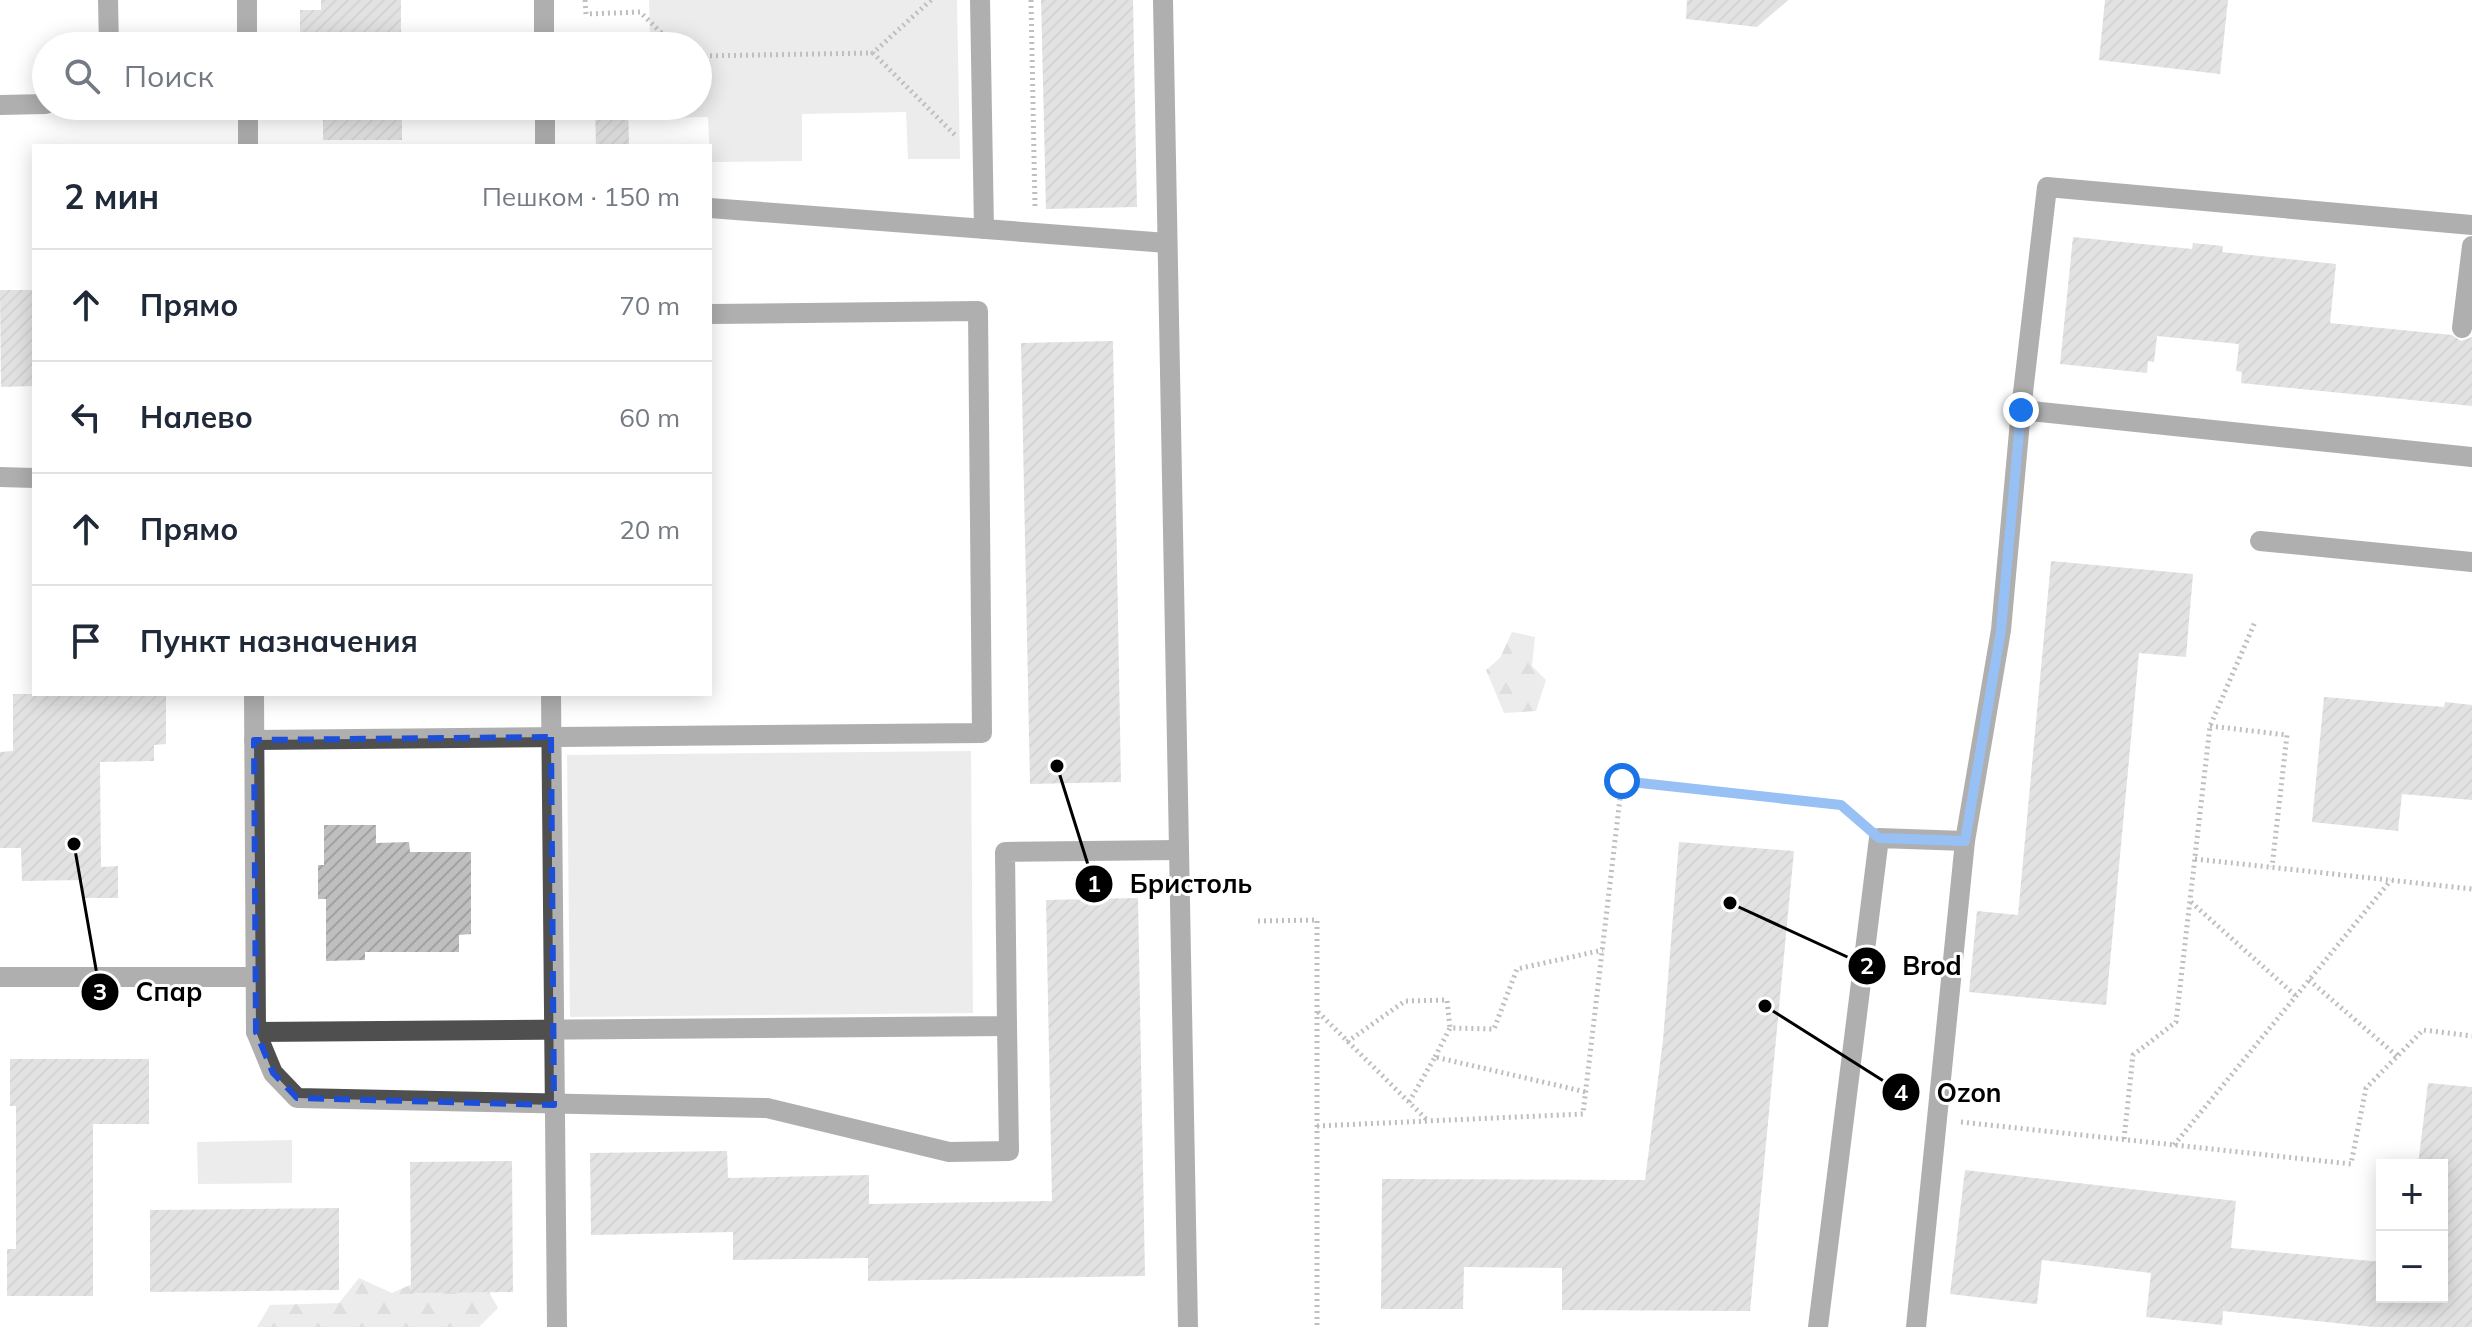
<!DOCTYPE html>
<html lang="ru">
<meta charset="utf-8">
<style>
body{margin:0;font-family:Mulish,sans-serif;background:#f6f6f7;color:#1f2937}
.controls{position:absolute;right:24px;bottom:24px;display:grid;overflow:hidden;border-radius:0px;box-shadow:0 4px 20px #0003}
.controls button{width:72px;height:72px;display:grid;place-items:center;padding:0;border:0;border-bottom:2px solid #e0e1e3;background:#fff;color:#1f2937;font:40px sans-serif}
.stop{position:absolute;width:24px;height:24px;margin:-18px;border:6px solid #1a73e8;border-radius:50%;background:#fff}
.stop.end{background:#1a73e8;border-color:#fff;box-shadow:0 2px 8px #0008}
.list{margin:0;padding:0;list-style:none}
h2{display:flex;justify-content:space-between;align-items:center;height:104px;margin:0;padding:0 32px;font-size:34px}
h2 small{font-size:26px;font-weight:400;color:#747a83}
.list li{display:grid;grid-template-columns:52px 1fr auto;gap:24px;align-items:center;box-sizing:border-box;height:112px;padding:0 32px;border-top:2px solid #e0e1e3}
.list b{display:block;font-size:30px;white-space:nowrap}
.list em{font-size:26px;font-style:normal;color:#747a83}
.icon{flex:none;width:44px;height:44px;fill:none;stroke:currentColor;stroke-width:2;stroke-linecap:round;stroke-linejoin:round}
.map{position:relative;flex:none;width:2472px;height:1327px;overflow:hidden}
.search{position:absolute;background:#fff;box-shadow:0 4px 20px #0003;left:32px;top:32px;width:680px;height:88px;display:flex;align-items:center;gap:20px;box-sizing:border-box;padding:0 28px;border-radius:44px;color:#747a83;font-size:30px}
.panel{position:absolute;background:#fff;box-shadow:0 4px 20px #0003;left:32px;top:144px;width:680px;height:552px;border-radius:0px}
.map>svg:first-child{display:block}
.green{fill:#d6d6d6}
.forest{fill:url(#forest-firs)}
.building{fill:url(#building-hatch)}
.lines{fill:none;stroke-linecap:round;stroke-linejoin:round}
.path{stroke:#717171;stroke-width:5;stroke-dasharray:2 4;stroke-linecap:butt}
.minor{stroke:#4f4f4f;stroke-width:20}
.route{stroke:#1a73e8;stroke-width:10}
.marked{fill:none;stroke:#1d4ed8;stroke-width:6;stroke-dasharray:16 10;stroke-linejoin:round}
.leader{fill:none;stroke:#000;stroke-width:3}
.callout-dot{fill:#000;stroke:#fff;stroke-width:3}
.mark-label{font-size:24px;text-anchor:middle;font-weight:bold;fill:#fff}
.callout-label{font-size:26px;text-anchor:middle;font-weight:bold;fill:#000;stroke:#fff;stroke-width:6;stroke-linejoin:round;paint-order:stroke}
</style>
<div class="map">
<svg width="2472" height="1327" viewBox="0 0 2472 1327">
<defs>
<pattern id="forest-firs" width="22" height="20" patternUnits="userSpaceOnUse" patternTransform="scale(2)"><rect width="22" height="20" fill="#d6d6d6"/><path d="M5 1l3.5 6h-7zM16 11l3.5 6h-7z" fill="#b6b6b6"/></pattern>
<pattern id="building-hatch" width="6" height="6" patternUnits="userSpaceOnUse" patternTransform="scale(2)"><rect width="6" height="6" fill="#bfbfbf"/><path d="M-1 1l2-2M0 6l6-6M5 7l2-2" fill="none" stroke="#a2a2a2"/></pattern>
</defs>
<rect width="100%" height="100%" fill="#fff"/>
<!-- green -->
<g class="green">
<path d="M 649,0 L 957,0 L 960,159 L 908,159 L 906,112 L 802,114 L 802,161 L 710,162 L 708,117 L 651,118 L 651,106 L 698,106 L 698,46 L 650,46 Z"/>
<path d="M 971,751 L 973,1013 L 570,1017 L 567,755 Z"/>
<path d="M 292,1140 L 292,1183 L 198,1184 L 197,1142 Z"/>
</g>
<!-- forest -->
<g class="forest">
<path d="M 1512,632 L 1535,637 L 1532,666 L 1546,680 L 1536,711 L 1504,713 L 1486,670 L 1500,658 Z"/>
<path d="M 470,1258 L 498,1308 L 479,1327 L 257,1327 L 270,1305 L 339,1303 L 359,1278 L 392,1293 Z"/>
</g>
<!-- building -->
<g class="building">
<path d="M 321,0 L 401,0 L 401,46 L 300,46 L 300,10 L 321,10 Z"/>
<path d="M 1041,0 L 1133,0 L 1137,207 L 1046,209 Z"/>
<path d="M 1687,0 L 1788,0 L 1757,27 L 1686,19 Z"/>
<path d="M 2105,0 L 2228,0 L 2220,74 L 2099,60 Z"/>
<rect x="323" y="106" width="79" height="34"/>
<path d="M 595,106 L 628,106 L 629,146 L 596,146 Z"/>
<path d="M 2073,237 L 2192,249 L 2193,243 L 2223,246 L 2222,252 L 2336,264 L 2330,323 L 2452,335 L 2461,341 L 2472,337 L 2472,406 L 2241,383 L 2242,372 L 2236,371 L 2239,344 L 2157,336 L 2154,362 L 2148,361 L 2147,373 L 2060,364 Z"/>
<path d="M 0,290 L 34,290 L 34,386 L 1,387 Z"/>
<path d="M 1113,341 L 1121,782 L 1030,784 L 1021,343 Z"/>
<path d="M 2051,561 L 2193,574 L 2186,657 L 2139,653 L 2106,1005 L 1969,992 L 1977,911 L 2018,915 Z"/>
<path d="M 13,694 L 166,694 L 166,744 L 154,745 L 154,761 L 100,762 L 101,867 L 118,866 L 118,898 L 83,898 L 83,880 L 22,881 L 21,848 L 0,848 L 0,752 L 13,751 Z"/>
<path d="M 2324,697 L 2444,707 L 2445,702 L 2472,705 L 2472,800 L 2402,794 L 2398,831 L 2312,822 Z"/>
<path d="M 324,825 L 376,825 L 376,843 L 409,842 L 410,852 L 471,852 L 471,934 L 459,935 L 459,952 L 365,952 L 365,960 L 326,961 L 326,899 L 318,899 L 318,865 L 324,865 Z"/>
<path d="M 1679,842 L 1794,851 L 1750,1311 L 1562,1310 L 1562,1268 L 1464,1267 L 1463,1309 L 1381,1309 L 1382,1179 L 1645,1180 L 1663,1040 Z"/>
<path d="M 1138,898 L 1145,1276 L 868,1281 L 868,1258 L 733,1260 L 733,1232 L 591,1235 L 590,1153 L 727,1151 L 728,1178 L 869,1175 L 869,1204 L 1052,1201 L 1046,900 Z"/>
<path d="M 10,1059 L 149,1059 L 149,1124 L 93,1124 L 93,1296 L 7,1296 L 7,1249 L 16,1249 L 16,1106 L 10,1106 Z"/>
<path d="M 2428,1083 L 2472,1087 L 2472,1327 L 2373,1327 L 2223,1311 L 2222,1325 L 2146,1317 L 2151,1273 L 2042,1260 L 2037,1304 L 1950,1294 L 1965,1170 L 2236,1201 L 2231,1248 L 2382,1262 L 2382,1297 L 2442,1297 L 2442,1165 L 2418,1165 Z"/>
<path d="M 512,1161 L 513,1292 L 411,1293 L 410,1162 Z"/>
<path d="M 339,1208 L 339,1290 L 150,1292 L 150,1210 Z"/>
</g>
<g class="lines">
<!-- path -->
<g class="path">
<path d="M 585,0 L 586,14 L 640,12 L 675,46"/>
<path d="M 931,0 L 873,53 L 955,135"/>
<path d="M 1031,0 L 1035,207"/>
<path d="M 698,56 L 873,53"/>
<path d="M 2210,726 L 2287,735 L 2272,867"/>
<path d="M 2195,859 L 2472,889"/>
<path d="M 2191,902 L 2296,996"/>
<path d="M 1258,921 L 1317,920 L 1317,1327"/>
<path d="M 2309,980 L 2397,1056"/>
<path d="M 1318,1012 L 1427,1120"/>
<path d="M 1347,1042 L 1405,1001 L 1447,1000 L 1450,1028"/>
<path d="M 1435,1057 L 1450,1028 L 1494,1029 L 1517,969 L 1603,950"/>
<path d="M 1409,1102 L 1435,1057 L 1586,1092"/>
<path d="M 1961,1122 L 2351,1164 L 2366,1088 L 2423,1030 L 2472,1036"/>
<path d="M 1317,1126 L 1583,1114 L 1622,781 L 1841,805 L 1860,821"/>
<path d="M 2124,1139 L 2133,1055 L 2176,1022 L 2210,726 L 2255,622"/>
<path d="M 2174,1145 L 2391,880"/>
</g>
<!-- minor -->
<g class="minor">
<path d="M 108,0 L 109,46"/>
<path d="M 247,0 L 247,46"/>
<path d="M 544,0 L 544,46"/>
<path d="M 980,0 L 984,229"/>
<path d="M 1163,0 L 1188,1327"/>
<path d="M 0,105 L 46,104"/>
<path d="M 248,106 L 248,146"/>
<path d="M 545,106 L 545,146"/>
<path d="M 710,208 L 1167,243"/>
<path d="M 2462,328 L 2472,246"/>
<path d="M 2021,410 L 2047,187 L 2472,225"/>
<path d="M 0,477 L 34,478"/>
<path d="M 2260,541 L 2472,562"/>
<path d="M 254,694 L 256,1032 L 1007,1026 L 1005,852 L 1179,850"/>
<path d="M 551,694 L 557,1327"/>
<path d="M 254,740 L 982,733 L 978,311 L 710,314"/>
<path d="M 0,977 L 255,977"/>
<path d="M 256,1032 L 273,1073 L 297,1098 L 767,1108 L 949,1152 L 1009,1151 L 1007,1026"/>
<path d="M 1818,1327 L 1879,838 L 1965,841"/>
<path d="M 1916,1327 L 1965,841 L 2001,630 L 2021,410 L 2472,457"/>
</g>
</g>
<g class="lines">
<!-- route -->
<path class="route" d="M 1622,781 L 1841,805 L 1879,838 L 1965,841 L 2001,630 L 2021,410"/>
</g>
<!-- marked area -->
<path d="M0 0H2472V1327H0ZM 551,737 L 554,1105 L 297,1098 L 273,1073 L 256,1032 L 254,740 Z" fill="#fff" fill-opacity=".55" fill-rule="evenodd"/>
<path class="marked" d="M 551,737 L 554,1105 L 297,1098 L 273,1073 L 256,1032 L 254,740 Z"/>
<!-- callouts -->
<path class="leader" d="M1057 766L1094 884M1730 903L1867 966M74 844L100 992M1765 1006L1901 1092"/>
<g class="callout-dot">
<circle cx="1057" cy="766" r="8"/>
<circle cx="1730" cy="903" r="8"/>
<circle cx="74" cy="844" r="8"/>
<circle cx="1765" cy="1006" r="8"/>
<circle cx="1094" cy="884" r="20"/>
<circle cx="1867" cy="966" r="20"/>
<circle cx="100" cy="992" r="20"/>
<circle cx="1901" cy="1092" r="20"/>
</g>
<g class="mark-label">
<text x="1094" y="892">1</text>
<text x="1867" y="974">2</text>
<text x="100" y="1000">3</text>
<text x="1901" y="1101">4</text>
</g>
<g class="callout-label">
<text x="1191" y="893">Бристоль</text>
<text x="1932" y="975">Brod</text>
<text x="169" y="1001">Спар</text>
<text x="1969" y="1102">Ozon</text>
</g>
</svg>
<div class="controls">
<button>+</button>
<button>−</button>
</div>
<div class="stop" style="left:1622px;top:781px"></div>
<div class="stop end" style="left:2021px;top:410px"></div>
<div class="search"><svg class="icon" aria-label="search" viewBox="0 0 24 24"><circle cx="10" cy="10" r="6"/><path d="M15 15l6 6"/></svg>Поиск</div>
<section class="panel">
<h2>2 мин<small>Пешком · 150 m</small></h2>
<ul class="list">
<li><svg class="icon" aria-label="ahead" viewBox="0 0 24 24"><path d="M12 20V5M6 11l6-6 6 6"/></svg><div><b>Прямо</b></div><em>70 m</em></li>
<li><svg class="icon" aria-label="left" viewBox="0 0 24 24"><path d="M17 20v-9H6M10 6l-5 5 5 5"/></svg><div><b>Налево</b></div><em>60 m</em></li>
<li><svg class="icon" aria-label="ahead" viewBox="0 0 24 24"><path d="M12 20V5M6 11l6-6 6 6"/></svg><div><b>Прямо</b></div><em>20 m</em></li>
<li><svg class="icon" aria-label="arrive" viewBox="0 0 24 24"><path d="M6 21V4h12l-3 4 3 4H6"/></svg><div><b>Пункт назначения</b></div></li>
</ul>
</section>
</div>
